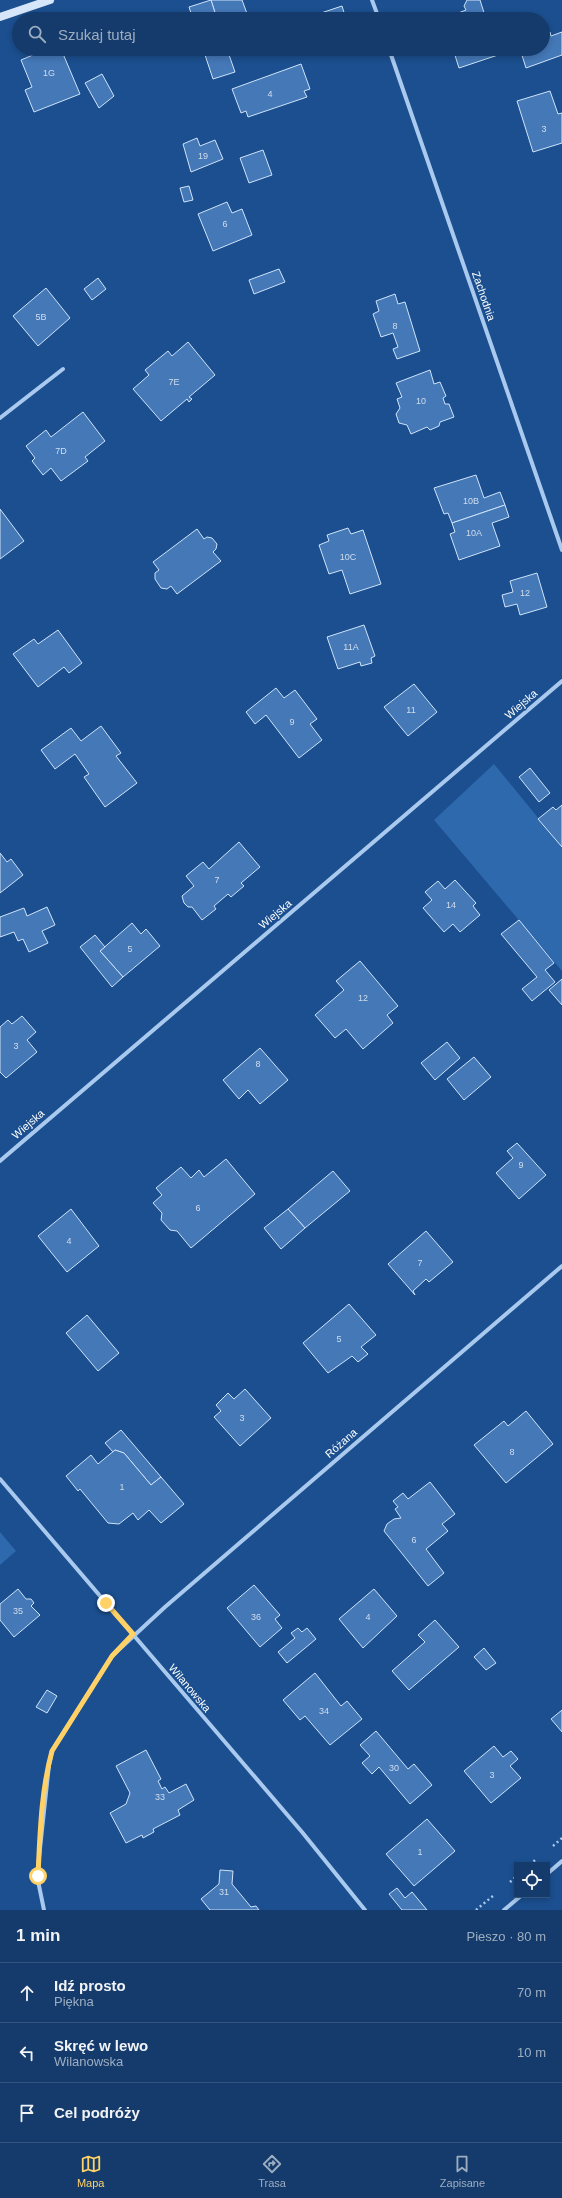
<!DOCTYPE html>
<html lang="pl">
<meta charset="utf-8">
<style>
body{margin:0;font-family:Arial,sans-serif;background:#1d4271;color:#f1f3f6}
.controls{position:absolute;right:12px;bottom:12px;display:grid;overflow:hidden;border-radius:0px;box-shadow:0 2px 6px #0003}
.controls button{width:36px;height:36px;display:grid;place-items:center;padding:0;border:0;border-bottom:1px solid #33557e;background:#143b6b;color:#f1f3f6;font:20px sans-serif}
.stop{position:absolute;width:12px;height:12px;margin:-9px;border:3px solid #ffd166;border-radius:50%;background:#fff}
.stop.end{background:#ffd166;border-color:#fff;box-shadow:0 1px 4px #0008}
.list{margin:0;padding:0;list-style:none}
h2{display:flex;justify-content:space-between;align-items:center;height:52px;margin:0;padding:0 16px;font-size:17px}
h2 small{font-size:13px;font-weight:400;color:#9dadc1}
.list li{display:grid;grid-template-columns:26px 1fr auto;gap:12px;align-items:center;box-sizing:border-box;height:60px;padding:0 16px;border-top:1px solid #33557e}
.list b{display:block;font-size:15px;white-space:nowrap}
.list p{margin:0;font-size:13px;white-space:nowrap;color:#9dadc1}
.list em{font-size:13px;font-style:normal;color:#9dadc1}
.icon{flex:none;width:22px;height:22px;fill:none;stroke:currentColor;stroke-width:2;stroke-linecap:round;stroke-linejoin:round}
.map{position:relative;flex:none;width:562px;height:1910px;overflow:hidden}
.search{position:absolute;background:#143b6b;box-shadow:0 2px 6px #0003;left:12px;right:12px;top:12px;height:44px;display:flex;align-items:center;gap:10px;box-sizing:border-box;padding:0 14px;border-radius:22px;color:#9dadc1;font-size:15px}
.sheet{height:232px;background:#143b6b}
nav{display:flex;justify-content:space-around;align-items:center;box-sizing:border-box;height:56px;border-top:1px solid #33557e;background:#143b6b;font-size:11px;color:#9dadc1}
nav a{display:grid;justify-items:center;gap:2px}
nav .on{color:#ffd166}
.map>svg:first-child{display:block}
.green{fill:#2e69ad}
.building{fill:#4478b7;stroke:#cfe3fa}
.lines{fill:none;stroke-linecap:round;stroke-linejoin:round}
.path{stroke:#a9c9ee;stroke-width:2.5;stroke-dasharray:2 3;stroke-linecap:butt}
.street{stroke:#a9c9ee;stroke-width:4}
.secondary{stroke:#d6e6fa;stroke-width:8}
.route{stroke:#ffd166;stroke-width:5}
.labels{text-anchor:middle;stroke-width:3;stroke-linejoin:round;paint-order:stroke}
.number-label{font-size:9px;fill:#d0dded}
.street-label{font-size:11px;fill:#fff;stroke:#1b4f8f}
</style>
<div class="map">
<svg width="562" height="1910" viewBox="0 0 562 1910">
<rect width="100%" height="100%" fill="#1b4f8f"/>
<!-- green -->
<g class="green">
<path d="M 494,764 L 562,847 L 562,971 L 434,820 Z"/>
<path d="M 0,1532 L 16,1551 L 0,1565 Z"/>
</g>
<!-- building -->
<g class="building">
<path d="M 211,0 L 242,0 L 249,19 L 217,19 Z"/>
<path d="M 211,0 L 217,19 L 193,19 L 189,7 Z"/>
<path d="M 467,0 L 480,0 L 486,19 L 443,19 L 466,10 L 464,6 Z"/>
<path d="M 342,6 L 346,19 L 306,19 L 306,18 Z"/>
<path d="M 550,32 L 551,36 L 562,32 L 562,55 L 526,68 L 520,49 L 543,49 L 543,35 Z"/>
<path d="M 47,49 L 61,49 L 80,94 L 34,112 L 25,90 L 32,87 L 21,60 Z"/>
<path d="M 203,49 L 227,49 L 235,72 L 213,79 Z"/>
<path d="M 453,49 L 496,49 L 498,55 L 459,68 Z"/>
<path d="M 301,64 L 310,89 L 304,91 L 307,97 L 248,117 L 246,111 L 241,113 L 232,89 Z"/>
<path d="M 102,74 L 114,96 L 99,108 L 85,83 Z"/>
<path d="M 550,91 L 558,114 L 562,113 L 562,143 L 533,152 L 517,101 Z"/>
<path d="M 197,138 L 200,146 L 215,140 L 223,159 L 191,172 L 183,144 Z"/>
<path d="M 263,150 L 272,175 L 249,183 L 240,158 Z"/>
<path d="M 189,186 L 193,200 L 184,202 L 180,188 Z"/>
<path d="M 227,202 L 232,213 L 242,209 L 252,235 L 213,251 L 198,214 Z"/>
<path d="M 279,269 L 285,282 L 254,294 L 249,280 Z"/>
<path d="M 98,278 L 106,289 L 92,300 L 84,289 Z"/>
<path d="M 46,288 L 70,318 L 38,346 L 13,316 Z"/>
<path d="M 395,294 L 398,304 L 405,302 L 420,351 L 397,359 L 393,349 L 398,347 L 393,333 L 381,337 L 373,314 L 379,311 L 376,301 Z"/>
<path d="M 188,342 L 215,375 L 189,397 L 192,399 L 189,402 L 187,399 L 161,421 L 133,389 L 149,375 L 145,370 L 168,351 L 172,356 Z"/>
<path d="M 430,370 L 434,384 L 440,382 L 446,396 L 443,398 L 445,404 L 449,404 L 454,417 L 440,422 L 439,426 L 430,430 L 427,427 L 411,434 L 407,425 L 399,423 L 396,414 L 400,408 L 397,399 L 402,397 L 396,383 Z"/>
<path d="M 83,412 L 105,441 L 85,457 L 88,461 L 61,481 L 51,468 L 43,475 L 32,461 L 35,458 L 26,446 L 46,430 L 51,437 Z"/>
<path d="M 476,475 L 484,498 L 500,492 L 505,505 L 452,523 L 448,513 L 444,514 L 434,488 Z"/>
<path d="M 505,505 L 509,517 L 492,523 L 500,546 L 459,560 L 450,534 L 455,532 L 452,523 Z"/>
<path d="M 0,509 L 24,541 L 0,559 Z"/>
<path d="M 348,528 L 351,534 L 363,530 L 381,584 L 350,594 L 342,570 L 329,574 L 319,545 L 329,541 L 327,535 Z"/>
<path d="M 197,529 L 204,539 L 207,537 L 212,538 L 217,544 L 216,549 L 213,552 L 221,561 L 177,594 L 171,586 L 167,589 L 161,588 L 155,579 L 155,573 L 159,570 L 153,562 Z"/>
<path d="M 537,573 L 547,607 L 520,615 L 517,604 L 505,607 L 502,595 L 513,592 L 510,581 Z"/>
<path d="M 364,625 L 375,656 L 371,658 L 372,663 L 361,666 L 360,662 L 338,669 L 327,637 Z"/>
<path d="M 58,630 L 82,663 L 69,673 L 64,667 L 38,687 L 13,654 L 34,639 L 38,644 Z"/>
<path d="M 414,684 L 437,712 L 408,736 L 384,707 Z"/>
<path d="M 276,688 L 284,698 L 295,690 L 317,719 L 310,724 L 322,740 L 299,758 L 266,715 L 255,724 L 246,712 Z"/>
<path d="M 101,726 L 121,753 L 116,756 L 137,783 L 105,807 L 84,777 L 89,774 L 75,754 L 55,769 L 41,750 L 71,728 L 81,741 Z"/>
<path d="M 530,768 L 550,793 L 539,802 L 519,777 Z"/>
<path d="M 562,805 L 562,847 L 538,819 L 553,807 L 556,810 Z"/>
<path d="M 239,842 L 260,867 L 241,883 L 244,886 L 231,897 L 228,894 L 214,906 L 216,909 L 202,920 L 192,907 L 188,907 L 184,903 L 182,896 L 194,886 L 186,876 L 203,862 L 209,869 Z"/>
<path d="M 0,853 L 7,862 L 11,859 L 23,875 L 0,893 Z"/>
<path d="M 455,880 L 476,903 L 473,906 L 480,915 L 460,932 L 453,924 L 444,932 L 423,908 L 432,900 L 425,892 L 438,881 L 445,889 Z"/>
<path d="M 47,907 L 55,925 L 42,931 L 48,943 L 29,952 L 23,939 L 18,941 L 14,932 L 0,937 L 0,917 L 24,908 L 27,916 Z"/>
<path d="M 519,920 L 554,963 L 545,970 L 555,982 L 532,1001 L 522,989 L 537,977 L 501,934 Z"/>
<path d="M 132,923 L 141,934 L 146,929 L 160,946 L 123,977 L 100,951 Z"/>
<path d="M 95,935 L 105,947 L 100,951 L 123,977 L 112,987 L 80,947 Z"/>
<path d="M 360,961 L 398,1006 L 387,1015 L 393,1023 L 363,1049 L 346,1029 L 335,1038 L 315,1015 L 344,990 L 336,981 Z"/>
<path d="M 562,979 L 562,1005 L 549,990 Z"/>
<path d="M 22,1016 L 36,1032 L 27,1040 L 37,1052 L 6,1078 L 0,1072 L 0,1027 L 8,1020 L 12,1024 Z"/>
<path d="M 447,1042 L 460,1058 L 435,1080 L 421,1063 Z"/>
<path d="M 260,1048 L 288,1080 L 260,1104 L 248,1090 L 239,1099 L 223,1080 Z"/>
<path d="M 474,1057 L 491,1077 L 464,1100 L 447,1079 Z"/>
<path d="M 517,1143 L 546,1175 L 519,1199 L 496,1173 L 513,1158 L 507,1151 Z"/>
<path d="M 226,1159 L 255,1194 L 191,1248 L 177,1231 L 170,1230 L 161,1220 L 162,1213 L 153,1203 L 162,1195 L 156,1188 L 181,1167 L 191,1178 L 199,1170 L 204,1177 Z"/>
<path d="M 333,1171 L 350,1191 L 305,1228 L 288,1209 Z"/>
<path d="M 71,1209 L 99,1246 L 67,1272 L 38,1236 Z"/>
<path d="M 288,1209 L 305,1228 L 281,1249 L 264,1228 Z"/>
<path d="M 426,1231 L 453,1262 L 429,1282 L 426,1279 L 413,1291 L 415,1295 L 388,1264 Z"/>
<path d="M 349,1304 L 376,1335 L 361,1347 L 368,1354 L 358,1362 L 352,1356 L 328,1373 L 303,1343 Z"/>
<path d="M 87,1315 L 119,1353 L 98,1371 L 66,1333 Z"/>
<path d="M 245,1389 L 271,1418 L 240,1446 L 214,1417 L 221,1411 L 216,1405 L 228,1393 L 234,1399 Z"/>
<path d="M 526,1411 L 553,1444 L 506,1483 L 474,1445 L 504,1421 L 508,1426 Z"/>
<path d="M 121,1430 L 161,1477 L 151,1485 L 124,1453 L 115,1450 L 113,1452 L 105,1443 Z"/>
<path d="M 115,1450 L 124,1453 L 151,1485 L 161,1477 L 184,1504 L 161,1523 L 149,1510 L 138,1520 L 133,1513 L 119,1524 L 108,1523 L 80,1489 L 78,1491 L 66,1476 L 91,1455 L 98,1464 Z"/>
<path d="M 430,1482 L 455,1514 L 442,1524 L 448,1531 L 426,1549 L 444,1573 L 428,1586 L 384,1531 L 387,1524 L 394,1519 L 401,1518 L 395,1509 L 398,1507 L 393,1501 L 403,1493 L 408,1499 Z"/>
<path d="M 254,1585 L 280,1615 L 275,1619 L 282,1628 L 260,1647 L 227,1608 Z"/>
<path d="M 18,1589 L 26,1599 L 31,1599 L 34,1603 L 31,1606 L 40,1615 L 14,1637 L 0,1620 L 0,1604 Z"/>
<path d="M 374,1589 L 397,1616 L 363,1648 L 339,1619 Z"/>
<path d="M 435,1620 L 459,1647 L 409,1690 L 392,1671 L 425,1642 L 418,1635 Z"/>
<path d="M 298,1628 L 302,1632 L 307,1628 L 316,1639 L 287,1663 L 278,1652 L 295,1638 L 291,1633 Z"/>
<path d="M 484,1648 L 496,1663 L 486,1670 L 474,1657 Z"/>
<path d="M 315,1673 L 341,1706 L 347,1701 L 362,1719 L 330,1745 L 305,1716 L 300,1720 L 283,1700 Z"/>
<path d="M 47,1690 L 57,1696 L 47,1713 L 36,1707 Z"/>
<path d="M 562,1710 L 562,1732 L 551,1719 Z"/>
<path d="M 376,1731 L 408,1769 L 414,1764 L 432,1785 L 410,1804 L 379,1767 L 372,1774 L 362,1763 L 370,1756 L 360,1745 Z"/>
<path d="M 494,1746 L 503,1757 L 511,1751 L 518,1759 L 510,1766 L 521,1778 L 491,1803 L 464,1771 Z"/>
<path d="M 146,1750 L 161,1779 L 158,1781 L 162,1789 L 165,1787 L 169,1793 L 186,1784 L 194,1800 L 178,1810 L 180,1815 L 153,1829 L 154,1832 L 143,1838 L 142,1835 L 126,1843 L 110,1813 L 126,1804 L 130,1793 L 116,1766 Z"/>
<path d="M 427,1819 L 455,1851 L 414,1886 L 386,1854 Z"/>
<path d="M 220,1870 L 233,1871 L 232,1884 L 251,1907 L 256,1906 L 259,1910 L 210,1910 L 201,1899 L 219,1884 Z"/>
<path d="M 397,1888 L 405,1898 L 412,1892 L 427,1910 L 402,1910 L 389,1894 Z"/>
</g>
<g class="lines">
<!-- path -->
<g class="path">
<path d="M 553,1846 L 562,1838"/>
<path d="M 530,1865 L 535,1860"/>
<path d="M 510,1882 L 517,1876"/>
<path d="M 476,1910 L 494,1895"/>
</g>
<!-- street -->
<g class="street">
<path d="M 372,0 L 379,19"/>
<path d="M 389,49 L 562,550"/>
<path d="M 0,418 L 63,369"/>
<path d="M 0,1161 L 562,681"/>
<path d="M 0,1479 L 302,1832 L 365,1910"/>
<path d="M 547,1874 L 562,1861"/>
<path d="M 44,1910 L 37,1876 L 49,1765 L 52,1751 L 112,1656 L 165,1607 L 562,1266"/>
<path d="M 504,1910 L 522,1895"/>
</g>
<!-- secondary -->
<path class="secondary" d="M 0,17 L 50,0"/>
</g>
<g class="lines">
<!-- route -->
<path class="route" d="M 38,1876 C 40,1834 41,1791 52,1751 L 112,1656 L 133,1634 L 106,1603"/>
</g>
<g class="labels">
<!-- number labels -->
<g class="number-label">
<text x="49" y="76">1G</text>
<text x="270" y="97">4</text>
<text x="544" y="132">3</text>
<text x="203" y="159">19</text>
<text x="225" y="227">6</text>
<text x="41" y="320">5B</text>
<text x="395" y="329">8</text>
<text x="174" y="385">7E</text>
<text x="421" y="404">10</text>
<text x="61" y="454">7D</text>
<text x="471" y="504">10B</text>
<text x="474" y="536">10A</text>
<text x="348" y="560">10C</text>
<text x="525" y="596">12</text>
<text x="351" y="650">11A</text>
<text x="411" y="713">11</text>
<text x="292" y="725">9</text>
<text x="217" y="883">7</text>
<text x="451" y="908">14</text>
<text x="130" y="952">5</text>
<text x="363" y="1001">12</text>
<text x="16" y="1049">3</text>
<text x="258" y="1067">8</text>
<text x="521" y="1168">9</text>
<text x="198" y="1211">6</text>
<text x="69" y="1244">4</text>
<text x="420" y="1266">7</text>
<text x="339" y="1342">5</text>
<text x="242" y="1421">3</text>
<text x="512" y="1455">8</text>
<text x="122" y="1490">1</text>
<text x="414" y="1543">6</text>
<text x="18" y="1614">35</text>
<text x="256" y="1620">36</text>
<text x="368" y="1620">4</text>
<text x="324" y="1714">34</text>
<text x="394" y="1771">30</text>
<text x="492" y="1778">3</text>
<text x="160" y="1800">33</text>
<text x="420" y="1855">1</text>
<text x="224" y="1895">31</text>
</g>
<!-- street labels -->
<g class="street-label">
<text transform="translate(484 296) rotate(71)" y="4">Zachodnia</text>
<text transform="translate(521 704) rotate(-41)" y="4">Wiejska</text>
<text transform="translate(275 914) rotate(-40)" y="4">Wiejska</text>
<text transform="translate(28 1124) rotate(-41)" y="4">Wiejska</text>
<text transform="translate(341 1443) rotate(-41)" y="4">Różana</text>
<text transform="translate(190 1688) rotate(50)" y="4">Wilanowska</text>
</g>
</g>
</svg>
<div class="controls">
<button><svg class="icon" aria-label="locate" viewBox="0 0 24 24"><circle cx="12" cy="12" r="6"/><path d="M12 2v4M12 18v4M2 12h4M18 12h4"/></svg></button>
</div>
<div class="stop" style="left:38px;top:1876px"></div>
<div class="stop end" style="left:106px;top:1603px"></div>
<div class="search"><svg class="icon" aria-label="search" viewBox="0 0 24 24"><circle cx="10" cy="10" r="6"/><path d="M15 15l6 6"/></svg>Szukaj tutaj</div>
</div>
<section class="sheet">
<h2>1 min<small>Pieszo · 80 m</small></h2>
<ul class="list">
<li><svg class="icon" aria-label="ahead" viewBox="0 0 24 24"><path d="M12 20V5M6 11l6-6 6 6"/></svg><div><b>Idź prosto</b><p>Piękna</p></div><em>70 m</em></li>
<li><svg class="icon" aria-label="left" viewBox="0 0 24 24"><path d="M17 20v-9H6M10 6l-5 5 5 5"/></svg><div><b>Skręć w lewo</b><p>Wilanowska</p></div><em>10 m</em></li>
<li><svg class="icon" aria-label="arrive" viewBox="0 0 24 24"><path d="M6 21V4h12l-3 4 3 4H6"/></svg><div><b>Cel podróży</b></div></li>
</ul>
</section>
<nav>
<a class="on"><svg class="icon" aria-label="map" viewBox="0 0 24 24"><path d="M3 6l6-2 6 2 6-2v14l-6 2-6-2-6 2zM9 4v14M15 6v14"/></svg>Mapa</a>
<a><svg class="icon" aria-label="directions" viewBox="0 0 24 24"><path d="M12 3l9 9-9 9-9-9zM9 14v-3h6M13 9l2 2-2 2"/></svg>Trasa</a>
<a><svg class="icon" aria-label="saved" viewBox="0 0 24 24"><path d="M7 4h10v16l-5-4-5 4z"/></svg>Zapisane</a>
</nav>
